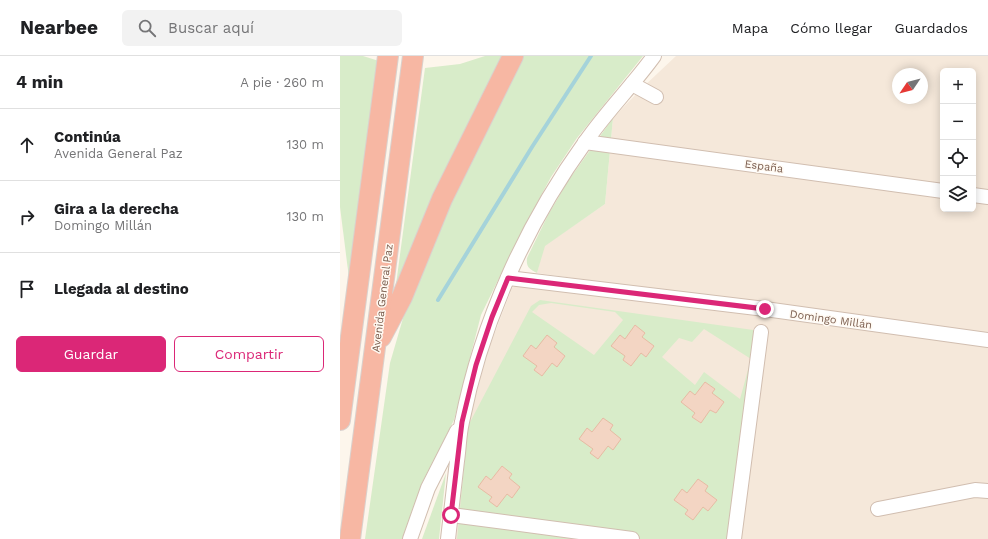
<!DOCTYPE html>
<html lang="es">
<meta charset="utf-8">
<style>
body{margin:0;font-family:"Work Sans",sans-serif;background:#f2f2f2;color:#202124}
.controls{position:absolute;right:12px;top:12px;display:grid;overflow:hidden;border-radius:6px;box-shadow:0 2px 10px #0003}
.controls button{width:36px;height:36px;display:grid;place-items:center;padding:0;border:0;border-bottom:1px solid #e0e0e0;background:#fff;color:#202124;font:20px sans-serif}
.compass{position:absolute;left:552px;top:12px;width:36px;height:36px;border-radius:50%;background:#fff;box-shadow:0 2px 10px #0003;rotate:235deg}
.stop{position:absolute;width:12px;height:12px;margin:-9px;border:3px solid #db2777;border-radius:50%;background:#fff}
.stop.end{background:#db2777;border-color:#fff;box-shadow:0 1px 4px #0008}
.list{margin:0;padding:0;list-style:none}
h2{display:flex;justify-content:space-between;align-items:center;height:52px;margin:0;padding:0 16px;font-size:17px}
h2 small{font-size:13px;font-weight:400;color:#757577}
.list li{display:grid;grid-template-columns:26px 1fr auto;gap:12px;align-items:center;box-sizing:border-box;height:72px;padding:0 16px;border-top:1px solid #e0e0e0}
.list b{display:block;font-size:15px;white-space:nowrap}
.list p{margin:0;font-size:13px;white-space:nowrap;color:#757577}
.list em{font-size:13px;font-style:normal;color:#757577}
.actions{display:flex;gap:8px;padding:12px 16px}
.actions a{flex:1;padding:9px 0;border:1px solid #db2777;border-radius:6px;text-align:center;font-size:14px;color:#db2777}
.actions .main{background:#db2777;color:#fff}
.icon{flex:none;width:22px;height:22px;fill:none;stroke:currentColor;stroke-width:2;stroke-linecap:round;stroke-linejoin:round}
.map{position:relative;flex:none;width:648px;height:483px;overflow:hidden}
header{display:flex;align-items:center;gap:24px;box-sizing:border-box;height:56px;padding:0 20px;background:#fff;border-bottom:1px solid #e0e0e0}
header strong{font-size:19px}
nav{display:flex;gap:22px;margin-inline-start:auto;font-size:14px}
.search{width:280px;height:36px;background:#f2f2f2;display:flex;align-items:center;gap:10px;box-sizing:border-box;padding:0 14px;border-radius:6px;color:#757577;font-size:15px}
main{display:flex}
aside{flex:1;background:#fff}
.map>svg:first-child{display:block}
.residential{fill:#f5e8da;fill-rule:evenodd}
.green{fill:#d8ecc9;fill-rule:evenodd}
.lines{fill:none;stroke-linecap:round;stroke-linejoin:round}
.stream{stroke:#a5d3da;stroke-width:4}
.building{fill:#f3d5c3;stroke:#e6bba3}
.minor-casing{stroke:#d1beb0;stroke-width:16}
.highway-casing{stroke:#dad1cd;stroke-width:22}
.minor{stroke:#fff;stroke-width:14}
.highway{stroke:#f7b7a3;stroke-width:20}
.route{stroke:#db2777;stroke-width:5}
.labels{text-anchor:middle;stroke-width:3;stroke-linejoin:round;paint-order:stroke}
.street-label{font-size:11px;fill:#7a5c4d;stroke:#fffaf3}
</style>
<header>
<strong>Nearbee</strong>
<div class="search"><svg class="icon" aria-label="search" viewBox="0 0 24 24"><circle cx="10" cy="10" r="6"/><path d="M15 15l6 6"/></svg>Buscar aquí</div>
<nav><a>Mapa</a><a>Cómo llegar</a><a>Guardados</a></nav>
</header>
<main>
<aside>
<h2>4 min<small>A pie · 260 m</small></h2>
<ul class="list">
<li><svg class="icon" aria-label="ahead" viewBox="0 0 24 24"><path d="M12 20V5M6 11l6-6 6 6"/></svg><div><b>Continúa</b><p>Avenida General Paz</p></div><em>130 m</em></li>
<li><svg class="icon" aria-label="right" viewBox="0 0 24 24"><path d="M7 20v-9h11M14 6l5 5-5 5"/></svg><div><b>Gira a la derecha</b><p>Domingo Millán</p></div><em>130 m</em></li>
<li><svg class="icon" aria-label="arrive" viewBox="0 0 24 24"><path d="M6 21V4h12l-3 4 3 4H6"/></svg><div><b>Llegada al destino</b></div></li>
</ul>
<div class="actions"><a class="main">Guardar</a><a>Compartir</a></div>
</aside>
<div class="map">
<svg width="648" height="483" viewBox="0 0 648 483">
<rect width="100%" height="100%" fill="#fdf6ec"/>
<!-- residential -->
<path class="residential" d="M 336,0 L 648,0 L 648,483 L 116,483 L 131,357 L 147,297 L 172,232 L 179,228 L 443,251 L 197,217 L 204,190 L 265,148 L 273,62 L 301,33 ZM 603,15 L 633,15 L 633,153 L 603,153 ZM 558,18 L 582,18 L 582,42 L 558,42 Z"/>
<!-- green -->
<g class="green">
<path d="M 0,0 L 23,0 L 39,5 L 10,230 L 0,151 Z"/>
<path d="M 145,0 L 164,0 L 55,236 L 85,12 L 120,8 Z"/>
<path d="M 177,0 L 303,0 L 237,82 L 211,121 L 191,158 L 161,218 L 141,259 L 114,364 L 82,427 L 62,483 L 25,483 L 50,307 L 68,245 L 89,191 Z"/>
<path d="M 273,62 L 265,148 L 205,190 L 197,217 C 189,213 186,211 187,202 L 208,159 L 228,125 Z"/>
<path d="M 200,244 L 428,276 L 398,483 L 117,483 L 128,370 L 191,250 ZM 211,247 L 275,256 L 283,264 L 254,299 L 192,256 L 199,249 ZM 295,269 L 305,277 L 302,281 L 314,290 L 306,301 L 301,297 L 290,310 L 283,304 L 285,300 L 272,290 L 280,279 L 285,283 ZM 364,273 L 411,303 L 400,343 L 364,316 L 355,329 L 322,301 L 339,282 L 352,286 ZM 191,289 L 196,293 L 214,291 L 225,300 L 217,311 L 212,307 L 202,320 L 194,314 L 197,310 L 183,300 ZM 365,326 L 375,333 L 372,337 L 384,346 L 376,357 L 370,354 L 360,367 L 352,361 L 355,357 L 355,339 ZM 162,410 L 171,418 L 169,422 L 180,431 L 172,442 L 167,438 L 157,451 L 149,445 L 152,441 L 138,431 L 146,420 L 151,424 ZM 358,423 L 368,430 L 365,435 L 377,444 L 363,451 L 353,464 L 345,458 L 348,454 L 334,444 L 342,433 L 347,437 Z"/>
<path d="M 106,417 L 99,483 L 82,483 Z"/>
</g>
<g class="lines">
<!-- stream -->
<path class="stream" d="M 98,244 L 192,91 L 251,0"/>
</g>
<!-- building -->
<g class="building">
<path d="M 295,269 L 305,277 L 302,281 L 314,290 L 306,301 L 301,297 L 291,310 L 283,304 L 285,300 L 271,290 L 280,279 L 285,283 Z"/>
<path d="M 207,279 L 217,287 L 214,291 L 225,300 L 217,311 L 212,307 L 202,320 L 194,314 L 197,310 L 183,300 L 191,289 L 196,293 Z"/>
<path d="M 365,326 L 375,333 L 372,337 L 384,346 L 376,357 L 370,354 L 361,367 L 352,361 L 355,357 L 341,346 L 350,335 L 355,339 Z"/>
<path d="M 263,362 L 273,369 L 270,374 L 281,383 L 273,394 L 268,390 L 258,403 L 250,397 L 253,393 L 239,383 L 247,372 L 252,376 Z"/>
<path d="M 162,410 L 172,418 L 169,422 L 180,431 L 172,442 L 167,438 L 157,451 L 149,445 L 152,441 L 138,431 L 146,420 L 151,424 Z"/>
<path d="M 358,423 L 368,430 L 365,435 L 377,444 L 368,455 L 363,451 L 353,464 L 345,458 L 348,454 L 334,444 L 342,433 L 347,437 Z"/>
</g>
<g class="lines">
<!-- minor casing -->
<g class="minor-casing">
<g id="minor">
<path d="M 292,28 L 316,41"/>
<path d="M 245,86 L 603,135"/>
<path d="M 633,139 L 648,141"/>
<path d="M 168,222 L 425,253 L 648,284"/>
<path d="M 538,453 L 635,434 L 648,435"/>
<path d="M 119,460 L 292,483"/>
<path d="M 70,483 L 88,432 L 117,375"/>
<path d="M 108,483 C 111,457 114,431 117,405 C 119,392 119,378 122,366 C 142,265 186,168 246,85 C 267,55 293,29 314,0"/>
<path d="M 394,483 L 421,276"/>
</g>
</g>
<!-- highway casing -->
<g class="highway-casing">
<g id="highway">
<path d="M 41,281 L 62,241 L 102,143 L 173,0"/>
<path d="M 0,364 L 48,0"/>
<path d="M 10,483 L 73,0"/>
</g>
</g>
<!-- minor -->
<use href="#minor" class="minor"/>
<!-- highway -->
<use href="#highway" class="highway"/>
</g>
<g class="lines">
<!-- route -->
<path class="route" d="M 111,459 L 122,366 L 136,309 L 152,261 L 168,222 L 425,253"/>
</g>
<g class="labels">
<!-- street labels -->
<g class="street-label">
<text transform="translate(424 110) rotate(8)" y="4">España</text>
<text transform="translate(42 242) rotate(-83)" y="4">Avenida General Paz</text>
<text transform="translate(491 263) rotate(8)" y="4">Domingo Millán</text>
</g>
</g>
</svg>
<div class="controls">
<button>+</button>
<button>−</button>
<button><svg class="icon" aria-label="locate" viewBox="0 0 24 24"><circle cx="12" cy="12" r="6"/><path d="M12 2v4M12 18v4M2 12h4M18 12h4"/></svg></button>
<button><svg class="icon" aria-label="layers" viewBox="0 0 24 24"><path d="M12 4l9 5-9 5-9-5zM3 14l9 5 9-5"/></svg></button>
</div>
<svg class="compass" viewBox="-18 -18 36 36"><path d="M0-13l5 13h-10z" fill="#e53935"/><path d="M0 13l5-13h-10z" fill="#757577"/></svg>
<div class="stop" style="left:111px;top:459px"></div>
<div class="stop end" style="left:425px;top:253px"></div>
</div>
</main>
